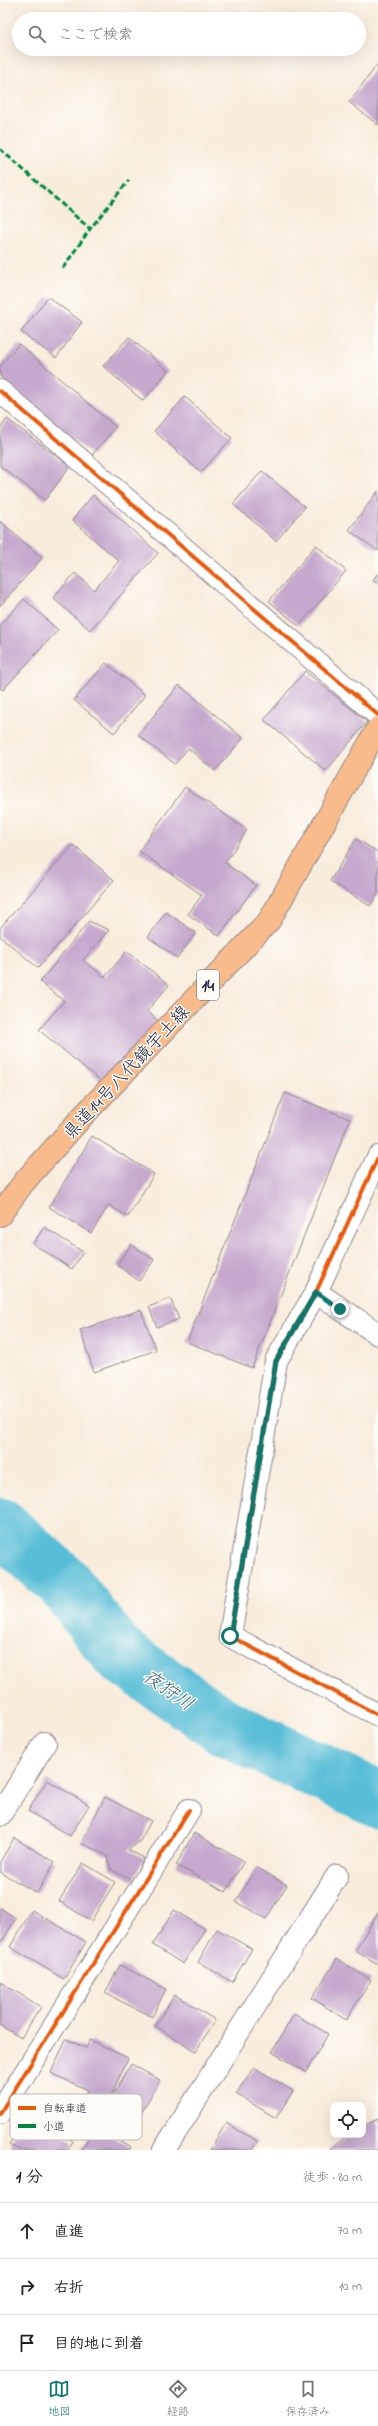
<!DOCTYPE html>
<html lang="ja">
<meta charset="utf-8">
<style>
body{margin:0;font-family:"Indie Flower","Klee One",sans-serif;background:#f6f6f6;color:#222}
.controls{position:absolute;right:12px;bottom:12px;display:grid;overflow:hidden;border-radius:8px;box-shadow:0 4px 16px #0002}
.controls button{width:36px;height:36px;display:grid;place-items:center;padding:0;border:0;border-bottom:1px solid #e0e0e0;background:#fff;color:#222;font:20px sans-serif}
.stop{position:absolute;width:12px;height:12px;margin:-9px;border:3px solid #0f766e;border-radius:50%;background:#fff}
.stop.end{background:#0f766e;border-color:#fff;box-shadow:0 1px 4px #0008}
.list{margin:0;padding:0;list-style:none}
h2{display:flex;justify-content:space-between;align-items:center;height:52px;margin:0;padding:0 16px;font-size:17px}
h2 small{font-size:13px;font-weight:400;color:#767676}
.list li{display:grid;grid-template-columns:26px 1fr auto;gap:12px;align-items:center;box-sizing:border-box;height:56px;padding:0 16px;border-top:1px solid #e0e0e0}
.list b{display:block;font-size:15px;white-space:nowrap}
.list em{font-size:13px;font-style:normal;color:#767676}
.icon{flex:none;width:22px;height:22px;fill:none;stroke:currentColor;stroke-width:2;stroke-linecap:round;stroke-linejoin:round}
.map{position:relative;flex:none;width:378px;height:2150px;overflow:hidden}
.search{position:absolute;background:#fff;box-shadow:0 4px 16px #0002;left:12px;right:12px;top:12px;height:44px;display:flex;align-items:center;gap:10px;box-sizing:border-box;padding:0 14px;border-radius:22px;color:#767676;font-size:15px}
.sheet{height:220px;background:#fff}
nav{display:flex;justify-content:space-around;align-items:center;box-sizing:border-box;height:56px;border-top:1px solid #e0e0e0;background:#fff;font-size:11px;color:#767676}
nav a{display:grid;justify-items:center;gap:2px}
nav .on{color:#0f766e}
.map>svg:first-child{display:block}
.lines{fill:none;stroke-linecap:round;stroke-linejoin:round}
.river{stroke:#59bed7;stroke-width:57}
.building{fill:#c6a7ce}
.minor-casing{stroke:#8d878b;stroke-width:24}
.major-casing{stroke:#8d878b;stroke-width:24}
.minor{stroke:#fff;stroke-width:22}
.major{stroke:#fabb8c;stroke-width:22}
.quiet{stroke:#00873e;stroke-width:3;stroke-dasharray:6 3;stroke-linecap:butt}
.cycleway-casing{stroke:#fdfcf7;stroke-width:6}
.cycleway{stroke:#e8590c;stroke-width:4}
.route{stroke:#0f766e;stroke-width:5}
.labels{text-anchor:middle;stroke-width:3;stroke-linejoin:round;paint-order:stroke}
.shield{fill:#fdfcf7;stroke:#646373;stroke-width:1}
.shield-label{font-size:17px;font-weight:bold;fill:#22223b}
.street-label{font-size:18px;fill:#22223b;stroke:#fdfcf7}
.water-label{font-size:19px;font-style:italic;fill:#386079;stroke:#fdfcf7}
.key{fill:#fdfcf7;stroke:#bbbbbf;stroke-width:1}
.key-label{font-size:11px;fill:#22223b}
</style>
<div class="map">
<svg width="378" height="2150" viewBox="0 0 378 2150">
<rect width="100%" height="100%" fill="#fdfcf7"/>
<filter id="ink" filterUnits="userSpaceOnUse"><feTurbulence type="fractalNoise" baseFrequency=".025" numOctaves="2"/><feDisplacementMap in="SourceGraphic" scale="8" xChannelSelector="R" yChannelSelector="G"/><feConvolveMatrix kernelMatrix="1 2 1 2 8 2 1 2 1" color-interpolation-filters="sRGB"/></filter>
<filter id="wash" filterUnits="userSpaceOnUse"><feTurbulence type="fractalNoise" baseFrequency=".012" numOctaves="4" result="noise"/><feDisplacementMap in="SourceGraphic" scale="16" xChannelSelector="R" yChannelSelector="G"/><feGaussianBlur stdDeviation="0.9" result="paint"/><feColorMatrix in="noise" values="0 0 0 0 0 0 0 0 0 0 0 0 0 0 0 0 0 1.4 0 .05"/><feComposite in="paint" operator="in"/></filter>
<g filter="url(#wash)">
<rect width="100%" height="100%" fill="#f8ecdb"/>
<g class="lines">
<!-- river -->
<path class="river" d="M 0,1526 L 62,1581 L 119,1654 L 223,1726 L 378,1799"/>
</g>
<g id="blocks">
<!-- building -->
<g class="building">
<path d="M 378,64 L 378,125 L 349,102 Z"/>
<path d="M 48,297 L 82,322 L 56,358 L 21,332 Z"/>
<path d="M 129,337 L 168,371 L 143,401 L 103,366 Z"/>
<path d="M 19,344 L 116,427 L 92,455 L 0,376 L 0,366 Z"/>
<path d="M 185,397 L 232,438 L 201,472 L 154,431 Z"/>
<path d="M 7,419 L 70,466 L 45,500 L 0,466 L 0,429 Z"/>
<path d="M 262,471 L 305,507 L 276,541 L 233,504 Z"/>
<path d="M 378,491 L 378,551 L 349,530 Z"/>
<path d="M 93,495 L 158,553 L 90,630 L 53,598 L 75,573 L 94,590 L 119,561 L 72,520 Z"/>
<path d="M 0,521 L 42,558 L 0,606 Z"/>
<path d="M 316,545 L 346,571 L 299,626 L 269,601 Z"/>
<path d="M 378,573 L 378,583 L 373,580 Z"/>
<path d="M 24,599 L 58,630 L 3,690 L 0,688 L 0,625 Z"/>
<path d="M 106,663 L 145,695 L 114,733 L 74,700 Z"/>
<path d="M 305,671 L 367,722 L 326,771 L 264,720 Z"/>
<path d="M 179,685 L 243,738 L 215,771 L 188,748 L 175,764 L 138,735 Z"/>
<path d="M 185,787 L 247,830 L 225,863 L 256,885 L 219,936 L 188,914 L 202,895 L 139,851 Z"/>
<path d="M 356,839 L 378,852 L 378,894 L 370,906 L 330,881 Z"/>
<path d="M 73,845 L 114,880 L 38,968 L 0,936 L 0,928 Z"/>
<path d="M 166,912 L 196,933 L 177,958 L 148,937 Z"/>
<path d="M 89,921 L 109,930 L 83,960 L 105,977 L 127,951 L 169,985 L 147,1011 L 160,1023 L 108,1087 L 39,1030 L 64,1001 L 40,982 Z"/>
<path d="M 285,1093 L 350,1119 L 252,1368 L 187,1342 Z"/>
<path d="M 92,1136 L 154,1174 L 128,1217 L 109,1205 L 91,1233 L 49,1207 Z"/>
<path d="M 44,1227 L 83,1252 L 72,1269 L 33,1244 Z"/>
<path d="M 131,1244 L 154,1260 L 139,1281 L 117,1265 Z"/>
<path d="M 170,1298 L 179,1319 L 157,1327 L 149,1307 Z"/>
<path d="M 141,1310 L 156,1350 L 94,1372 L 80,1330 Z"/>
<path d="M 47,1780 L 89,1805 L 70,1836 L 28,1811 Z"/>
<path d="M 105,1797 L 151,1821 L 140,1841 L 128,1850 L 144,1858 L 133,1881 L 110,1869 L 108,1856 L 81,1843 Z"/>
<path d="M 194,1833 L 244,1861 L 226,1892 L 176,1865 Z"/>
<path d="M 14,1838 L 55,1862 L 37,1893 L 0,1872 L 0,1862 Z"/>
<path d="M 83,1863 L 115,1882 L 91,1921 L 59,1901 Z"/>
<path d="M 256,1867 L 287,1885 L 266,1919 L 236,1902 Z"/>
<path d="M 0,1908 L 16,1918 L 0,1945 Z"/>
<path d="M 32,1910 L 86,1942 L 64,1979 L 10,1947 Z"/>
<path d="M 174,1910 L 205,1929 L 183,1964 L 153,1945 Z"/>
<path d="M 378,1912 L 378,1964 L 355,1951 Z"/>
<path d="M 217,1929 L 252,1949 L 232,1982 L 198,1962 Z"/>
<path d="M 337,1959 L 371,1980 L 346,2020 L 312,1998 Z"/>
<path d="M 120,1965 L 166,1989 L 152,2017 L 105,1993 Z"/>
<path d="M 0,1982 L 41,2007 L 21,2038 L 0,2025 Z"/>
<path d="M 175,1995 L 215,2020 L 196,2051 L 155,2026 Z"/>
<path d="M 294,2014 L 328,2034 L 306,2072 L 272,2052 Z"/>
<path d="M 66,2039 L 86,2048 L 90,2040 L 128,2058 L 104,2111 L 83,2102 L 88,2090 L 51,2073 Z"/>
<path d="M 131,2064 L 160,2080 L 136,2122 L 107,2105 Z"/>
<path d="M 254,2067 L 293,2091 L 276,2118 L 236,2094 Z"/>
<path d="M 378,2119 L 378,2150 L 329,2150 L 348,2135 L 363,2135 L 363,2126 Z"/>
<path d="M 22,2122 L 40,2132 L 44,2125 L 73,2141 L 68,2150 L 19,2150 L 9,2145 Z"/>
<path d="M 226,2123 L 257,2141 L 252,2150 L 210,2150 Z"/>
<path d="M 95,2127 L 131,2147 L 129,2150 L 81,2150 Z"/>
</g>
</g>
</g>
<g filter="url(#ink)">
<use href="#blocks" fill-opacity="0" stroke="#8d878b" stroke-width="1"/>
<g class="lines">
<!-- minor casing -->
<g class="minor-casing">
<g id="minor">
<path d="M 0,391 L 378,715"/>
<path d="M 378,1157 L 316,1292 L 276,1361 L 230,1636 L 378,1715"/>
<path d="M 316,1292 L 378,1334"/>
<path d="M 0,1815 L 45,1743"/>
<path d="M 0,2113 L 189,1810"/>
<path d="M 164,2150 L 337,1876"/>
</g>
</g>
<!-- major casing -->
<g class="major-casing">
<path id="major" d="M 0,1215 L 24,1182 L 82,1117 L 269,921 L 378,728"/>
</g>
<!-- minor -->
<use href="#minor" class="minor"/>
<!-- major -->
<use href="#major" class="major"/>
<!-- quiet -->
<g class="quiet">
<path d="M 0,149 L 90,229 L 129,180"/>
<path d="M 63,268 L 90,229"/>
</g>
<!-- cycleway casing -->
<g class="cycleway-casing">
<g id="cycleway">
<path d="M 0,391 L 378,715"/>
<path d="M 378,1157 L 316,1292 L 276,1361 L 230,1636 L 378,1715"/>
<path d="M 0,2113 L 189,1810"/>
</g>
</g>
<!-- cycleway -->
<use href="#cycleway" class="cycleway"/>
</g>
</g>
<g class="lines" filter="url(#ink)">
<!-- route -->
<path class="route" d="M 230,1636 L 276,1361 L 316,1292 L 340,1309"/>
</g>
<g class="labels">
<!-- shield labels -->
<rect class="shield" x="197" y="970" width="22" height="30" rx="3"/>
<g class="shield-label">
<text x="208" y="991">14</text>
</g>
<!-- street labels -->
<g class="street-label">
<text transform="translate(126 1072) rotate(-47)" y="6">県道14号八代鏡宇土線</text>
</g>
<!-- water labels -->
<g class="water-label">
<text transform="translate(169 1689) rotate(35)" y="7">夜狩川</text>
</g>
</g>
<!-- legend -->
<rect x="10" y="2094" width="132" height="46" rx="6" class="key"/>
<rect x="18" y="2106" width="18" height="4" fill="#e8590c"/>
<rect x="18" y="2124" width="18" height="4" fill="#00873e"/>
<g class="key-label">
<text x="43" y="2112">自転車道</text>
<text x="43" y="2130">小道</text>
</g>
</svg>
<div class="controls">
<button><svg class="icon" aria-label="locate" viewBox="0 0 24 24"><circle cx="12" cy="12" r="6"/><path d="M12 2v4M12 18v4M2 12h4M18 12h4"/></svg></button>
</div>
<div class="stop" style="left:230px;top:1636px"></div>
<div class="stop end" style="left:340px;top:1309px"></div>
<div class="search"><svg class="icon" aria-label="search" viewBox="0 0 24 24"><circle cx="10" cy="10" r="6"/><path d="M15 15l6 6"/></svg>ここで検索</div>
</div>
<section class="sheet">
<h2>1 分<small>徒歩 · 80 m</small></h2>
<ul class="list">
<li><svg class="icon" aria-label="ahead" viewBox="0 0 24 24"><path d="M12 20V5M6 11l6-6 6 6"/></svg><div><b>直進</b></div><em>70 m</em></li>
<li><svg class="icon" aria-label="right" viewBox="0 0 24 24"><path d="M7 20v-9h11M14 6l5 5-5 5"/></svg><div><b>右折</b></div><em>10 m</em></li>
<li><svg class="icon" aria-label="arrive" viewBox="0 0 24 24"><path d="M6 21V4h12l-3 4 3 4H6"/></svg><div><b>目的地に到着</b></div></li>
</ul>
</section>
<nav>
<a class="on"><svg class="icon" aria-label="map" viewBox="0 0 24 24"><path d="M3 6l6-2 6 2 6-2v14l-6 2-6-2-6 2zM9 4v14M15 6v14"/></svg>地図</a>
<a><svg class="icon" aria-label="directions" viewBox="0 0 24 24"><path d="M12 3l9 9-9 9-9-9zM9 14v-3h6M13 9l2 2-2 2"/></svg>経路</a>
<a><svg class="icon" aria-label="saved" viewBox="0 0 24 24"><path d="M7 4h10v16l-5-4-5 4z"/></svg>保存済み</a>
</nav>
